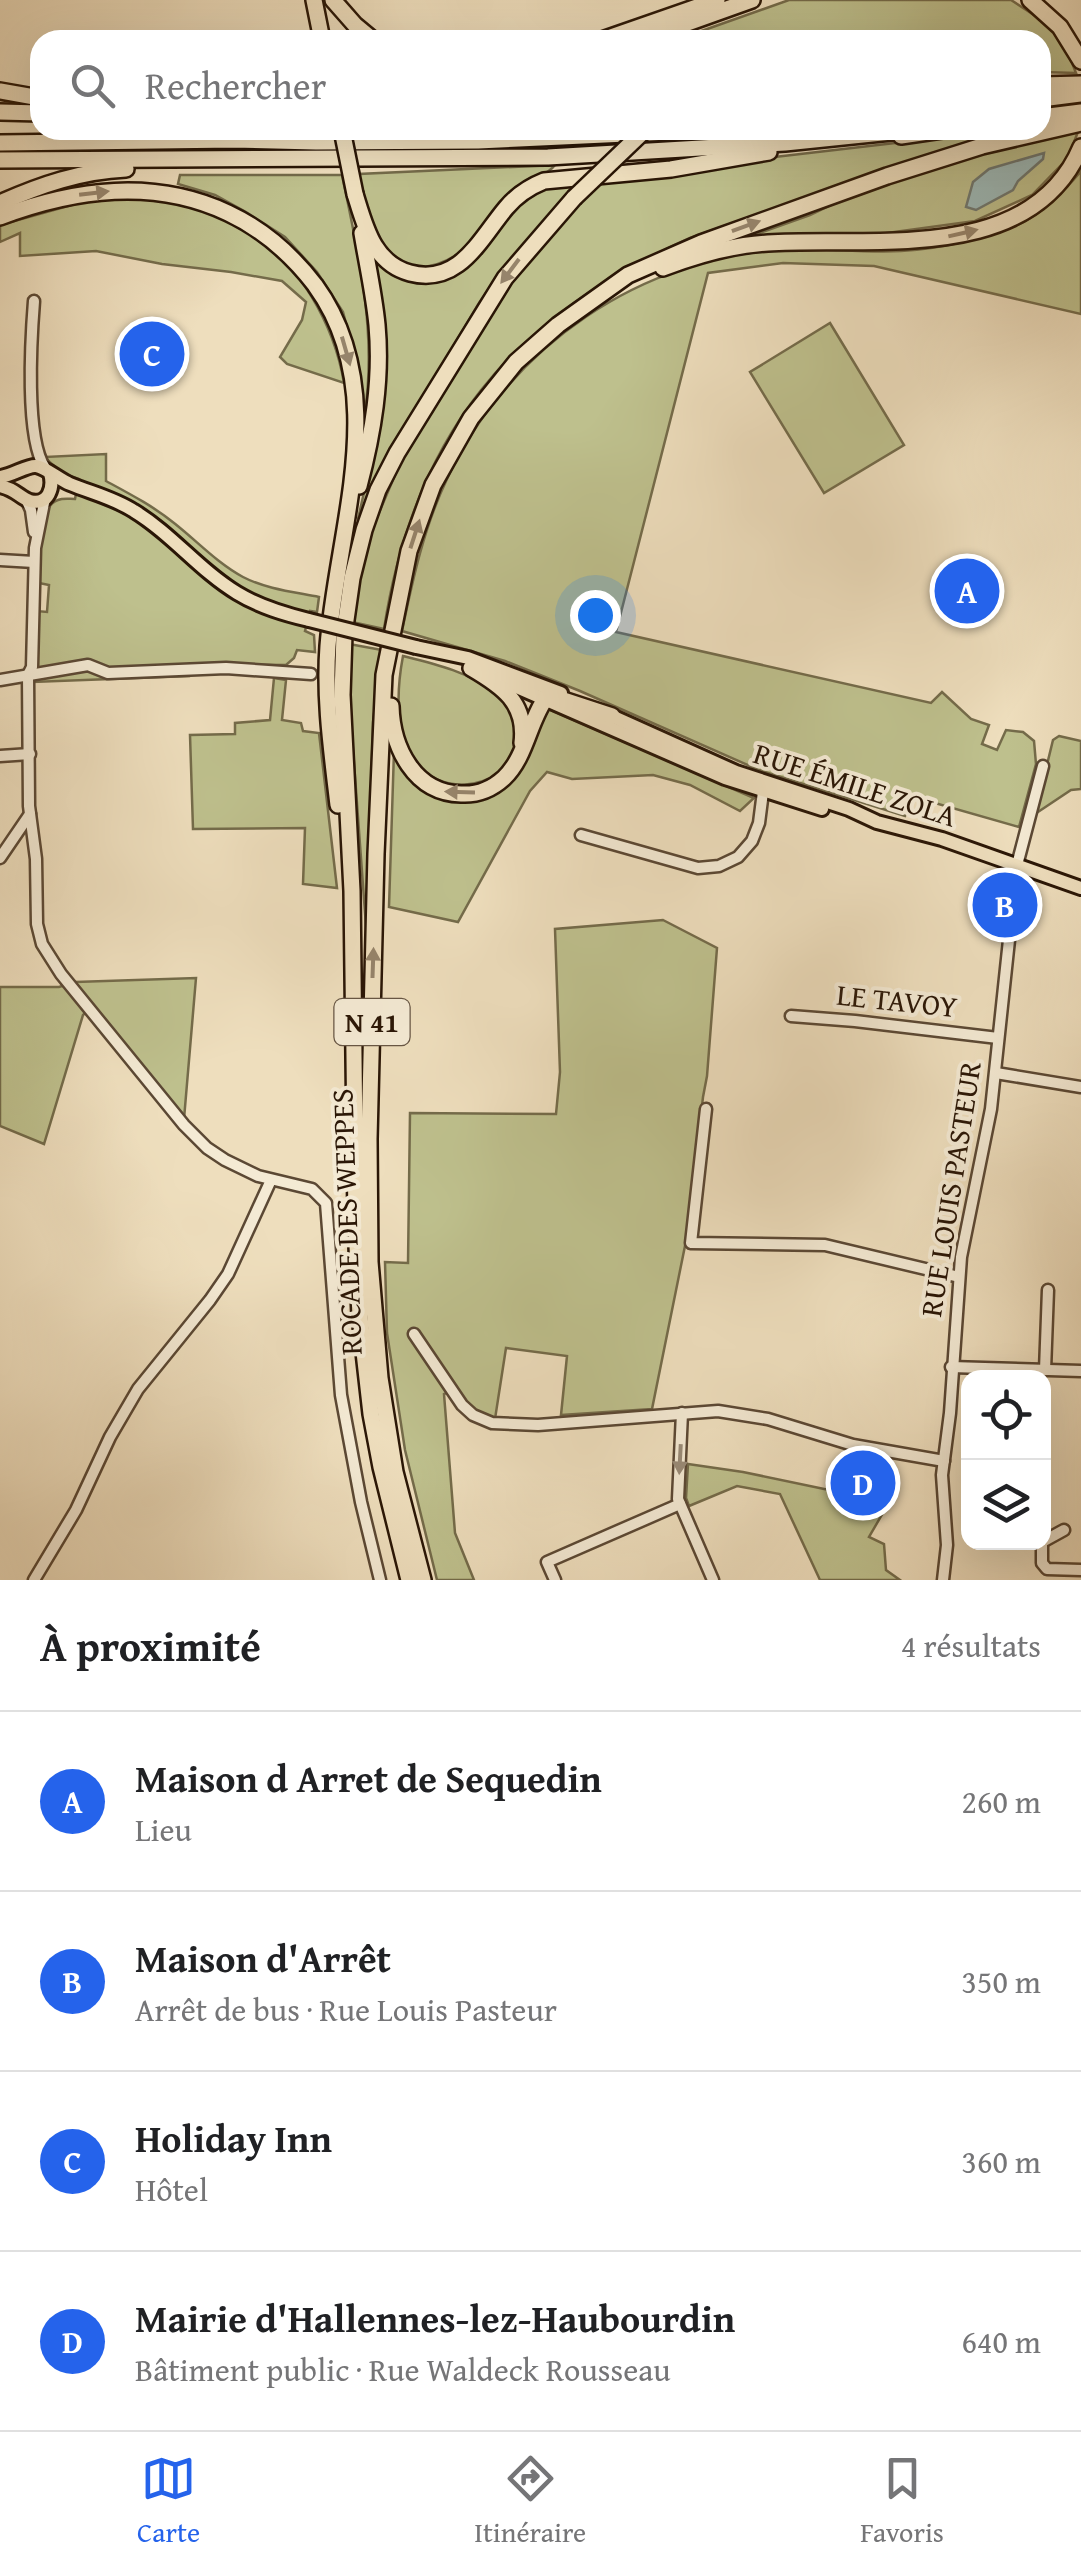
<!DOCTYPE html>
<html lang="fr">
<meta charset="utf-8">
<style>
body{margin:0;font-family:"Gentium Book Plus",serif;background:#f6f6f6;color:#202124}
.controls{position:absolute;right:30px;bottom:30px;display:grid;overflow:hidden;border-radius:20px;box-shadow:0 10px 40px #0002}
.controls button{width:90px;height:90px;display:grid;place-items:center;padding:0;border:0;border-bottom:2px solid #e0e0e0;background:#fff;color:#202124;font:50px sans-serif}
.you{position:absolute;left:595px;top:615px;width:35px;height:35px;margin:-25px;border:8px solid #fff;border-radius:50%;background:#1a73e8;box-shadow:0 0 0 15px #1a73e833}
.badge{display:grid;place-items:center;width:65px;height:65px;border-radius:50%;background:#2563eb;color:#fff;font-size:32px;font-weight:700}
.pin{position:absolute;translate:-50% -50%;border:5px solid #fff;box-shadow:0 2px 10px #0006}
.list{margin:0;padding:0;list-style:none}
h2{display:flex;justify-content:space-between;align-items:center;height:130px;margin:0;padding:0 40px;font-size:42px}
h2 small{font-size:32px;font-weight:400;color:#757577}
.list li{display:grid;grid-template-columns:65px 1fr auto;gap:30px;align-items:center;box-sizing:border-box;height:180px;padding:0 40px;border-top:2px solid #e0e0e0}
.list b{display:block;font-size:38px;white-space:nowrap}
.list p{margin:0;font-size:32px;white-space:nowrap;color:#757577}
.list em{font-size:32px;font-style:normal;color:#757577}
.icon{flex:none;width:55px;height:55px;fill:none;stroke:currentColor;stroke-width:2;stroke-linecap:round;stroke-linejoin:round}
.map{position:relative;flex:none;width:1081px;height:1580px;overflow:hidden}
.search{position:absolute;background:#fff;box-shadow:0 10px 40px #0002;left:30px;right:30px;top:30px;height:110px;display:flex;align-items:center;gap:25px;box-sizing:border-box;padding:0 35px;border-radius:30px;color:#757577;font-size:38px}
.sheet{height:850px;background:#fff}
nav{display:flex;justify-content:space-around;align-items:center;box-sizing:border-box;height:140px;border-top:2px solid #e0e0e0;background:#fff;font-size:28px;color:#757577}
nav a{display:grid;justify-items:center;gap:5px}
nav .on{color:#2563eb}
.map>svg:first-child{display:block}
.green{fill:#bec08d;stroke:#746b4a;stroke-width:2.5}
.water{fill:#9cbaba;stroke:#6e7872;stroke-width:2.5}
.lines{fill:none;stroke-linecap:round;stroke-linejoin:round}
.minor-casing{stroke:#5b4834;stroke-width:15}
.major-casing{stroke:#2a1606;stroke-width:18}
.highway-casing{stroke:#2a1606;stroke-width:20}
.minor{stroke:#f4ead4;stroke-width:10}
.major{stroke:#eedebd;stroke-width:12}
.highway{stroke:#eedebd;stroke-width:15}
.major-bridge-casing{stroke:#2a1606;stroke-width:18;stroke-linecap:butt}
.highway-bridge-casing{stroke:#2a1606;stroke-width:20;stroke-linecap:butt}
.major-bridge{stroke:#eedebd;stroke-width:12}
.highway-bridge{stroke:#eedebd;stroke-width:15}
.oneway{fill:#96846b}
.oneway2{fill:#998b77}
.labels{text-anchor:middle;stroke-width:8;stroke-linejoin:round;paint-order:stroke}
.shield{fill:#f4ead4;stroke:#675644;stroke-width:2.5}
.shield-label{font-size:28px;font-weight:bold;fill:#2a1606}
.street-label{font-size:30px;fill:#2a1606;stroke:#f4ead4}
</style>
<div class="map">
<svg width="1081" height="1580" viewBox="0 0 1081 1580">
<rect width="100%" height="100%" fill="#eedebd"/>
<filter id="stains"><feTurbulence type="fractalNoise" baseFrequency=".002" numOctaves="4"/><feColorMatrix values="0 0 0 0 .2 0 0 0 0 .09 0 0 0 0 .02 0 0 0 .5 -.17"/></filter>
<radialGradient id="worn" r=".72"><stop offset=".6" stop-color="#630" stop-opacity="0"/><stop offset="1" stop-color="#630" stop-opacity=".3"/></radialGradient>
<!-- green -->
<g class="green">
<path d="M 789,0 L 1011,0 L 1043,21 L 1065,45 L 1076,73 L 1041,72 L 1041,40 L 676,40 Z"/>
<path d="M 1079,129 L 1068,158 L 1032,195 L 975,221 L 865,236 L 746,238 L 810,215 L 862,190 L 979,154 Z"/>
<path d="M 1007,130 L 1016,130 L 924,156 L 690,238 C 511,317 414,434 384,629 L 352,622 L 358,581 L 370,534 L 398,468 L 421,425 L 511,284 L 559,224 L 601,180 L 766,158 Z"/>
<path d="M 555,165 C 546,177 533,176 524,186 C 508,204 494,223 477,239 C 430,282 386,276 366,212 C 362,200 361,186 359,174 Z"/>
<path d="M 1081,171 L 1081,314 L 874,266 L 783,263 L 708,273 L 616,632 L 931,703 L 942,692 L 971,719 L 989,725 L 982,744 L 997,750 L 1006,730 L 1023,732 L 1034,741 L 1036,764 L 1019,827 L 914,797 L 905,816 L 759,770 L 580,691 L 505,661 L 402,631 C 413,578 424,527 447,479 C 509,346 642,256 788,249 C 825,248 863,253 901,251 C 937,249 1002,237 1032,217 C 1052,204 1066,189 1081,171 Z"/>
<path d="M 180,175 L 342,175 C 358,252 377,332 365,411 L 361,400 L 359,372 L 343,312 L 317,272 L 285,237 L 246,212 L 215,195 L 178,184 Z"/>
<path d="M 575,184 L 497,277 L 479,303 L 378,473 L 358,519 L 377,435 L 382,305 L 373,257 L 393,273 L 432,281 L 536,190 Z"/>
<path d="M 93,199 C 113,199 135,197 155,199 C 181,202 228,216 249,230 C 300,264 334,324 344,383 L 287,364 L 280,357 L 302,320 L 306,302 L 282,281 L 231,272 L 162,264 L 96,251 L 20,256 L 20,233 L 0,242 L 0,225 Z"/>
<path d="M 830,323 L 904,445 L 824,493 L 750,372 Z"/>
<path d="M 106,454 L 106,481 C 130,494 153,506 174,523 C 197,541 217,563 243,577 C 266,589 294,592 319,597 L 317,612 L 310,611 L 305,631 L 314,635 L 315,652 L 297,650 L 294,658 L 286,665 L 189,664 L 189,676 L 33,682 L 37,611 L 47,612 L 49,585 L 39,583 C 40,563 36,507 58,500 C 63,498 69,499 75,499 L 79,479 L 62,473 L 44,457 Z"/>
<path d="M 349,644 L 382,650 L 373,722 L 367,940 L 350,708 Z"/>
<path d="M 403,656 C 435,664 469,672 496,693 C 509,704 515,716 516,733 C 518,790 436,803 411,755 C 395,726 397,688 403,656 Z"/>
<path d="M 274,678 L 286,680 L 282,720 L 301,723 L 303,731 L 319,733 L 337,888 L 303,884 L 305,828 L 193,829 L 190,735 L 235,734 L 235,723 L 270,720 Z"/>
<path d="M 546,708 L 754,798 L 740,811 L 690,785 L 653,775 L 572,779 L 547,772 L 530,791 L 458,922 L 389,907 L 394,751 C 425,803 436,796 492,795 Z"/>
<path d="M 1059,736 L 1081,741 L 1081,789 L 1071,790 L 1035,814 L 1053,740 Z"/>
<path d="M 663,920 L 717,948 L 707,1076 L 703,1097 L 687,1236 L 652,1409 L 561,1415 L 567,1356 L 506,1348 L 495,1419 L 475,1410 L 454,1390 L 444,1394 L 455,1533 L 474,1580 L 437,1580 L 405,1450 L 387,1333 L 385,1262 L 408,1263 L 410,1113 L 556,1114 L 560,1072 L 555,929 Z"/>
<path d="M 196,978 L 184,1119 L 93,1006 L 83,1015 L 44,1144 L 0,1126 L 0,987 L 59,987 L 75,982 Z"/>
<path d="M 688,1464 L 743,1472 L 829,1490 L 832,1477 L 881,1492 L 884,1511 L 869,1537 L 884,1544 L 886,1570 L 900,1580 L 820,1580 L 780,1494 L 737,1486 L 689,1506 L 686,1498 Z"/>
</g>
<!-- water -->
<path class="water" d="M 1044,153 L 1043,159 L 1018,181 L 1013,190 L 976,210 L 966,207 L 973,182 L 989,169 Z"/>
<g class="lines">
<!-- minor casing -->
<g class="minor-casing">
<g id="minor">
<path d="M 34,301 C 31,339 25,438 45,468"/>
<path d="M 45,498 L 35,548 L 32,667 L 28,675 L 29,806 L 36,859 L 37,924 L 42,944 L 61,974 L 184,1125 L 207,1148 L 225,1160 L 258,1176 L 312,1189 L 326,1203 L 341,1395 L 361,1502 L 380,1580"/>
<path d="M 26,499 L 31,510 L 34,532"/>
<path d="M 0,560 L 34,562"/>
<path d="M 0,680 L 88,665 L 108,673 L 226,668 L 311,674"/>
<path d="M 0,756 L 30,754"/>
<path d="M 581,835 L 698,868 L 719,866 L 738,857 L 752,841 L 759,823 L 764,784"/>
<path d="M 0,858 L 30,814"/>
<path d="M 791,1016 L 855,1021 L 998,1038"/>
<path d="M 996,1073 L 1081,1087"/>
<path d="M 706,1109 L 691,1243 L 825,1245 L 959,1277"/>
<path d="M 414,1334 L 462,1405 L 473,1415 L 492,1423 L 538,1425 L 718,1411 L 768,1419 L 853,1445 L 944,1461"/>
<path d="M 951,1367 L 1081,1371"/>
<path d="M 1045,1370 L 1048,1290"/>
<path d="M 682,1413 L 678,1499 L 713,1580"/>
<path d="M 1044,1541 L 1064,1530"/>
<path d="M 1042,1542 L 1042,1563 L 1047,1569 L 1081,1570"/>
<path d="M 34,1580 L 76,1510 L 110,1437 L 138,1389 L 210,1300 L 228,1274 L 271,1180"/>
<path d="M 555,1580 L 547,1562 L 680,1504"/>
<path d="M 943,1580 L 947,1545 L 942,1475 L 950,1413 L 961,1257 L 991,1109 L 1017,865 L 1043,766"/>
</g>
</g>
<!-- major casing -->
<g class="major-casing">
<g id="major">
<path d="M 0,477 C 12,476 27,465 36,466 C 45,467 60,480 70,484 C 92,493 114,498 134,511 C 172,534 199,570 237,593 C 260,607 284,614 309,620"/>
<path d="M 0,486 C 16,489 20,498 30,501 C 49,506 54,487 50,473"/>
<path d="M 416,647 L 468,658 L 561,693"/>
<path d="M 489,675 L 725,778 L 822,809"/>
<path d="M 607,714 L 736,772 L 849,809 L 877,822 L 942,839 L 1081,888"/>
</g>
</g>
<!-- highway casing -->
<g class="highway-casing">
<g id="highway">
<path d="M 314,0 L 322,40"/>
<path d="M 333,0 L 355,25 L 373,40"/>
<path d="M 1030,0 L 1060,27 L 1081,61"/>
<path d="M 602,40 L 717,0"/>
<path d="M 640,40 L 752,0"/>
<path d="M 1041,85 L 1081,84"/>
<path d="M 0,91 L 40,98"/>
<path d="M 1041,99 L 1081,94"/>
<path d="M 0,112 L 40,113"/>
<path d="M 1041,117 L 1081,112"/>
<path d="M 290,133 L 331,130"/>
<path d="M 901,136 L 942,130"/>
<path d="M 0,143 L 234,140 L 316,142 L 478,141 L 712,130"/>
<path d="M 0,160 L 548,157 L 785,143 L 911,130"/>
<path d="M 355,194 C 365,226 373,263 410,273 C 459,286 480,239 506,208 C 516,196 529,187 544,181 L 671,169 L 769,152"/>
<path d="M 0,203 C 40,185 81,171 126,169"/>
<path d="M 0,217 C 75,189 154,178 228,213 C 262,229 292,255 315,285 C 393,392 337,528 328,646 C 324,699 332,753 338,805"/>
<path d="M 663,268 C 697,255 732,245 768,243 C 870,236 1031,266 1081,147"/>
<path d="M 359,486 C 373,433 382,380 377,325 C 374,294 367,263 362,233"/>
<path d="M 471,668 C 502,686 527,703 522,743"/>
<path d="M 391,706 C 392,747 414,793 461,794 C 477,795 492,789 504,778 C 527,756 529,719 548,695 L 612,716"/>
<path d="M 409,1580 L 381,1467 L 371,1414 L 360,1317 L 356,1222 L 352,891 L 342,695 L 344,634 L 352,578 L 364,530 L 378,490 L 397,453 L 505,278 L 574,198"/>
<path d="M 423,1580 L 395,1472 L 380,1378 L 370,1262 L 369,1139 L 376,854 L 384,675 L 409,551 L 433,485 L 471,418 L 516,362 L 558,325 L 628,275 L 701,243 L 887,176 L 982,146 L 1081,123"/>
</g>
</g>
<!-- minor -->
<use href="#minor" class="minor"/>
<!-- major -->
<use href="#major" class="major"/>
<!-- highway -->
<use href="#highway" class="highway"/>
<!-- major-bridge casing -->
<g class="major-bridge-casing">
<path id="major-bridge" d="M 309,620 L 416,647"/>
</g>
<!-- highway-bridge casing -->
<g class="highway-bridge-casing">
<g id="highway-bridge">
<path d="M 342,130 L 355,194"/>
<path d="M 574,198 L 645,130"/>
</g>
</g>
<!-- major-bridge -->
<use href="#major-bridge" class="major-bridge"/>
<!-- highway-bridge -->
<use href="#highway-bridge" class="highway-bridge"/>
</g>
<!-- one-way arrows -->
<defs><path id="oneway-solid" d="M-6-.8H1V-3.2L6.5 0L1 3.2V.8H-6Z" transform="scale(2.5)"/></defs>
<g class="oneway">
<use href="#oneway-solid" transform="translate(94 193) rotate(-7)"/>
<use href="#oneway-solid" transform="translate(746 226) rotate(-20)"/>
<use href="#oneway-solid" transform="translate(963 233) rotate(-13)"/>
<use href="#oneway-solid" transform="translate(510 271) rotate(127)"/>
<use href="#oneway-solid" transform="translate(346 351) rotate(74)"/>
<use href="#oneway-solid" transform="translate(415 534) rotate(-72)"/>
<use href="#oneway-solid" transform="translate(460 792) rotate(-178)"/>
<use href="#oneway-solid" transform="translate(373 963) rotate(-88)"/>
</g>
<use class="oneway2" href="#oneway-solid" transform="translate(680 1459) rotate(93)"/>
<g class="labels">
<!-- shield labels -->
<rect class="shield" x="334.5" y="999" width="75" height="46" rx="8"/>
<g class="shield-label">
<text x="372" y="1032">N 41</text>
</g>
<!-- street labels -->
<g class="street-label">
<text transform="translate(855 785) rotate(18)" y="10">RUE ÉMILE ZOLA</text>
<text transform="translate(897 1001) rotate(6)" y="10">LE TAVOY</text>
<text transform="translate(951 1189) rotate(-81)" y="10">RUE LOUIS PASTEUR</text>
<text transform="translate(347 1222) rotate(-92)" y="10">ROCADE DES WEPPES</text>
</g>
</g>
<rect width="100%" height="100%" filter="url(#stains)"/>
<rect width="100%" height="100%" fill="url(#worn)"/>
</svg>
<div class="controls">
<button><svg class="icon" aria-label="locate" viewBox="0 0 24 24"><circle cx="12" cy="12" r="6"/><path d="M12 2v4M12 18v4M2 12h4M18 12h4"/></svg></button>
<button><svg class="icon" aria-label="layers" viewBox="0 0 24 24"><path d="M12 4l9 5-9 5-9-5zM3 14l9 5 9-5"/></svg></button>
</div>
<div class="you"></div>
<div class="pin badge" style="left:967px;top:591px">A</div>
<div class="pin badge" style="left:1005px;top:905px">B</div>
<div class="pin badge" style="left:152px;top:354px">C</div>
<div class="pin badge" style="left:863px;top:1483px">D</div>
<div class="search"><svg class="icon" aria-label="search" viewBox="0 0 24 24"><circle cx="10" cy="10" r="6"/><path d="M15 15l6 6"/></svg>Rechercher</div>
</div>
<section class="sheet">
<h2>À proximité<small>4 résultats</small></h2>
<ul class="list">
<li><span class="badge">A</span><div><b>Maison d Arret de Sequedin</b><p>Lieu</p></div><em>260 m</em></li>
<li><span class="badge">B</span><div><b>Maison d'Arrêt</b><p>Arrêt de bus · Rue Louis Pasteur</p></div><em>350 m</em></li>
<li><span class="badge">C</span><div><b>Holiday Inn</b><p>Hôtel</p></div><em>360 m</em></li>
<li><span class="badge">D</span><div><b>Mairie d'Hallennes-lez-Haubourdin</b><p>Bâtiment public · Rue Waldeck Rousseau</p></div><em>640 m</em></li>
</ul>
</section>
<nav>
<a class="on"><svg class="icon" aria-label="map" viewBox="0 0 24 24"><path d="M3 6l6-2 6 2 6-2v14l-6 2-6-2-6 2zM9 4v14M15 6v14"/></svg>Carte</a>
<a><svg class="icon" aria-label="directions" viewBox="0 0 24 24"><path d="M12 3l9 9-9 9-9-9zM9 14v-3h6M13 9l2 2-2 2"/></svg>Itinéraire</a>
<a><svg class="icon" aria-label="saved" viewBox="0 0 24 24"><path d="M7 4h10v16l-5-4-5 4z"/></svg>Favoris</a>
</nav>
